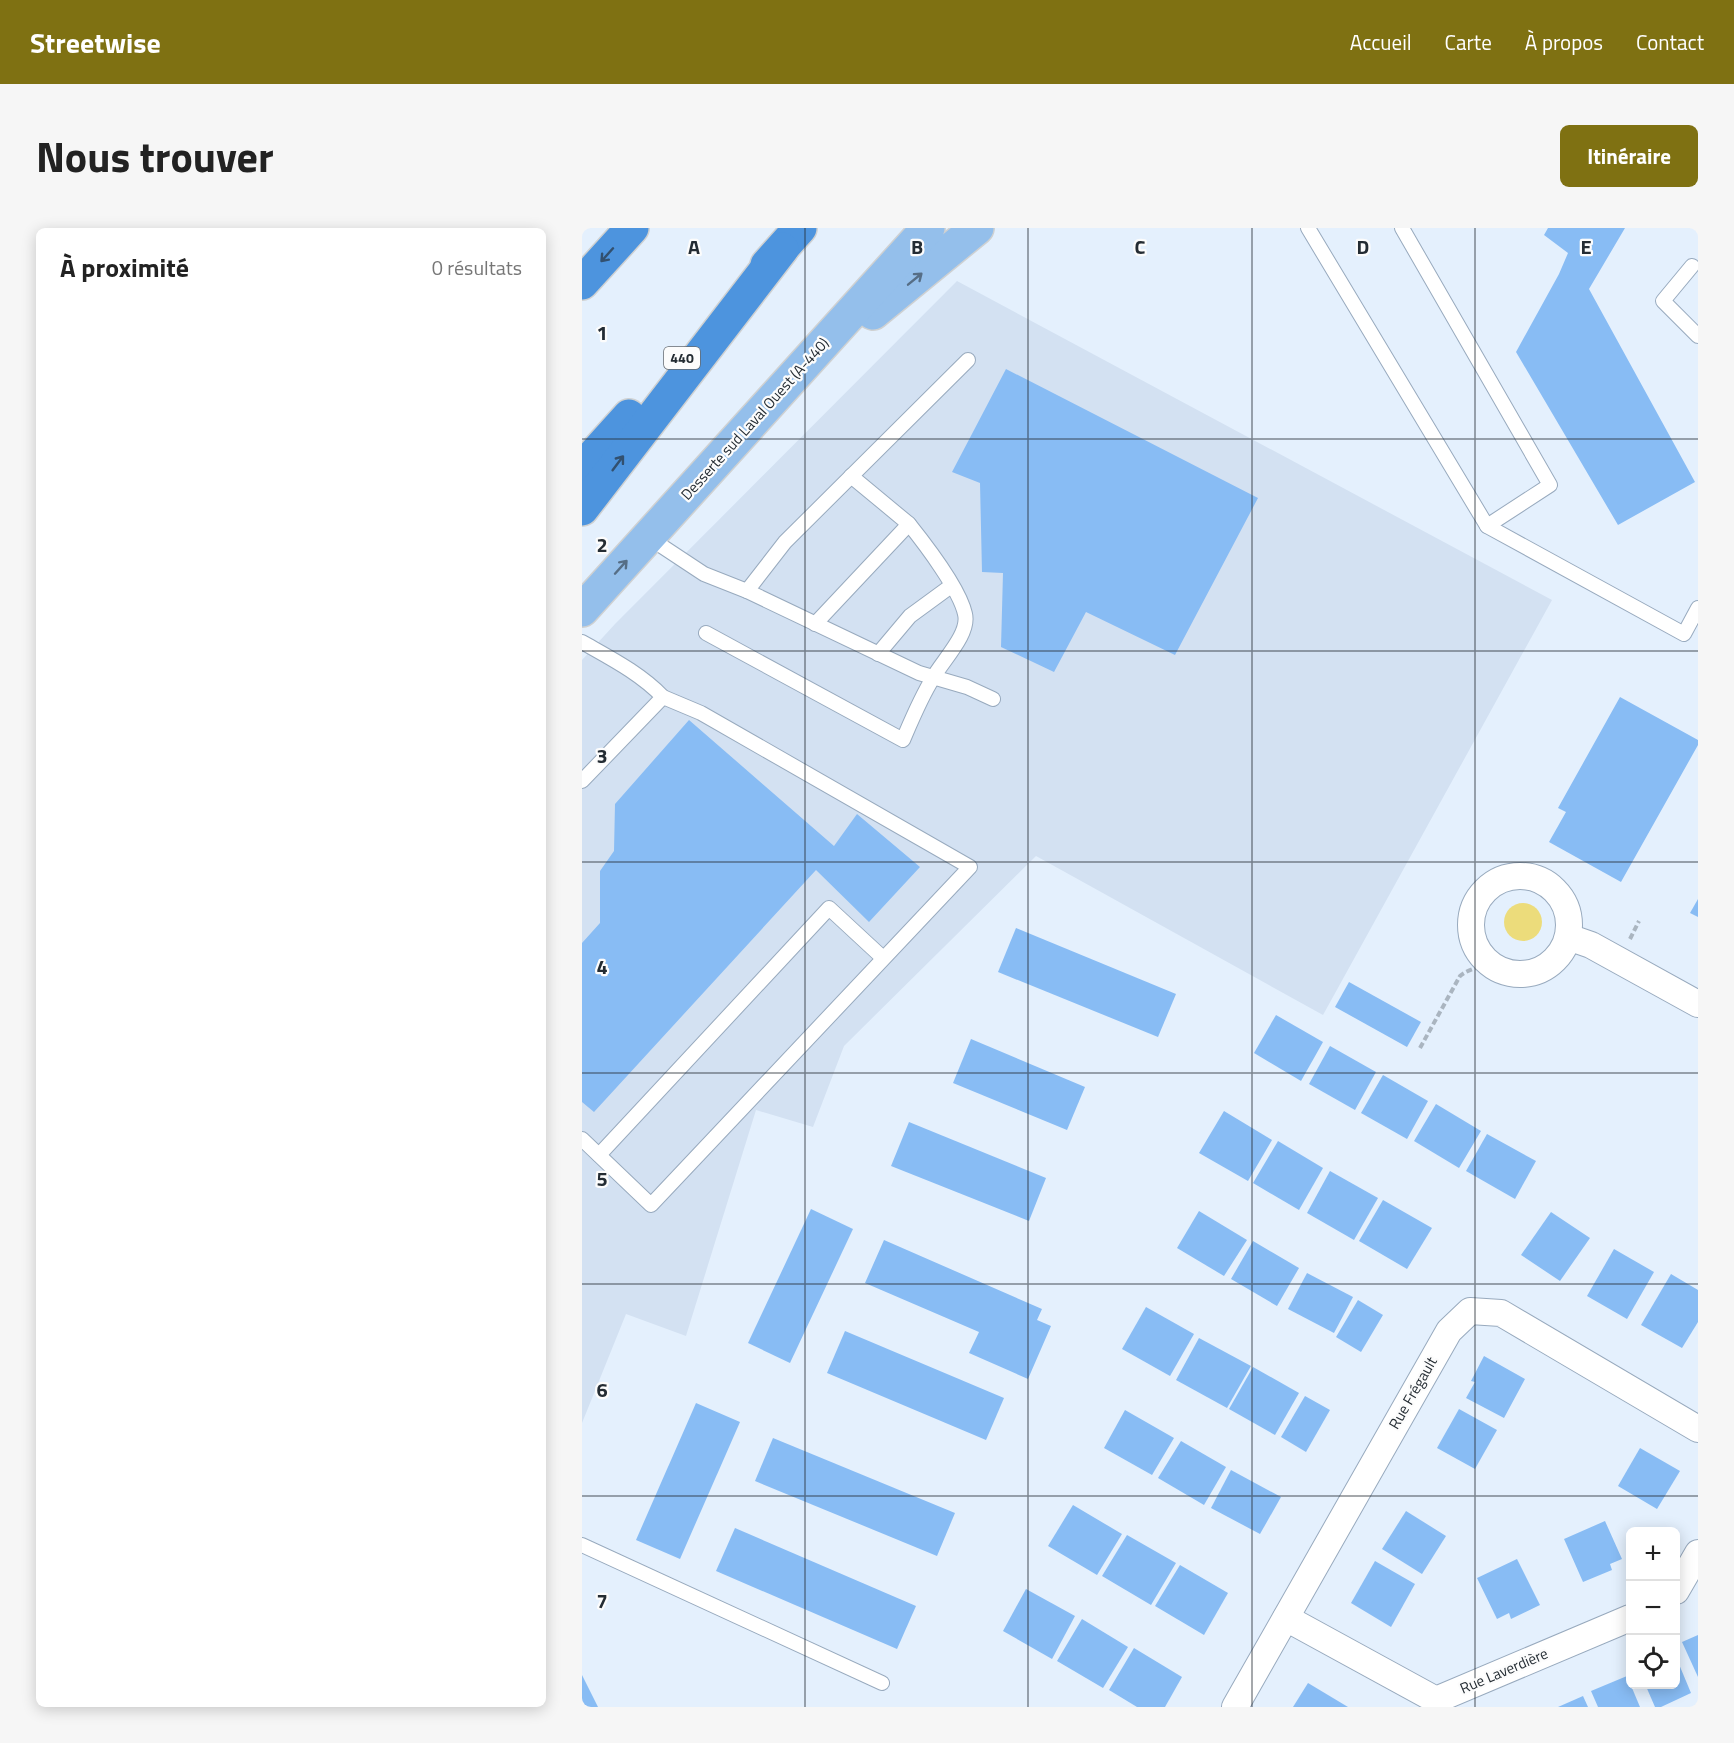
<!DOCTYPE html>
<html lang="fr">
<meta charset="utf-8">
<style>
body{margin:0;font-family:"Titillium Web",sans-serif;background:#f6f6f6;color:#222}
.controls{position:absolute;right:18px;bottom:18px;display:grid;overflow:hidden;border-radius:9px;box-shadow:0 3px 15px #0003}
.controls button{width:54px;height:54px;display:grid;place-items:center;padding:0;border:0;border-bottom:2px solid #e0e0e0;background:#fff;color:#222;font:30px sans-serif}
.list{margin:0;padding:0;list-style:none}
h2{display:flex;justify-content:space-between;align-items:center;height:78px;margin:0;padding:0 24px;font-size:26px}
h2 small{font-size:20px;font-weight:400;color:#767676}
.icon{flex:none;width:33px;height:33px;fill:none;stroke:currentColor;stroke-width:2;stroke-linecap:round;stroke-linejoin:round}
.map{position:relative;flex:none;width:1116px;height:1479px;overflow:hidden;border-radius:9px}
header{display:flex;align-items:center;gap:36px;box-sizing:border-box;height:84px;padding:0 30px;background:#7f7112;color:#fff}
header strong{font-size:28px}
nav{display:flex;gap:33px;margin-inline-start:auto;font-size:21px}
.intro{display:flex;align-items:center;justify-content:space-between;box-sizing:border-box;height:144px;padding:0 36px}
h1{margin:0;font-size:42px}
.button{padding:15px 27px;border-radius:9px;background:#7f7112;color:#fff;font-size:21px;font-weight:700}
main{display:flex;gap:36px;padding:0 36px}
aside{flex:1;background:#fff;border-radius:9px;box-shadow:0 3px 15px #0003}
.map>svg:first-child{display:block}
.built{fill:#d3e1f2}
.green{fill:#ecdc7b}
.building{fill:#88bcf4}
.lines{fill:none;stroke-linecap:round;stroke-linejoin:round}
.lane-casing{stroke:#98aabe;stroke-width:16}
.street-casing{stroke:#98aabe;stroke-width:28}
.primary-casing{stroke:#cfd1d2;stroke-width:36}
.highway-casing{stroke:#cfd1d2;stroke-width:36}
.path{stroke:#aab5c0;stroke-width:4;stroke-dasharray:6 3;stroke-linecap:butt}
.lane{stroke:#fff;stroke-width:14}
.street{stroke:#fff;stroke-width:26}
.primary{stroke:#94bfeb;stroke-width:33}
.highway{stroke:#4d94de;stroke-width:33}
.oneway{stroke:#32506f}
.oneway2{stroke:#566e86}
.grid{fill:none;stroke:#242c33;stroke-width:1.5;stroke-opacity:0.55}
.labels{text-anchor:middle;stroke-width:4.5;stroke-linejoin:round;paint-order:stroke}
.shield{fill:#fcfcfc;stroke:#656a6f;stroke-width:1.5}
.shield-label{font-size:14px;font-weight:bold;fill:#242c33}
.street-label{font-size:15px;fill:#242c33;stroke:#fcfcfc}
.grid-label{font-size:20px;text-anchor:middle;font-weight:bold;fill:#242c33;stroke:#fcfcfc;stroke-width:4.5;stroke-linejoin:round;paint-order:stroke}
</style>
<header>
<strong>Streetwise</strong>
<nav><a>Accueil</a><a>Carte</a><a>À propos</a><a>Contact</a></nav>
</header>
<div class="intro"><h1>Nous trouver</h1><a class="button">Itinéraire</a></div>
<main>
<aside>
<h2>À proximité<small>0 résultats</small></h2>
<ul class="list">
</ul>
</aside>
<div class="map">
<svg width="1116" height="1479" viewBox="0 0 1116 1479">
<rect width="100%" height="100%" fill="#e4f0fd"/>
<!-- built -->
<path class="built" d="M 375,53 L 970,372 L 741,787 L 454,628 L 262,818 L 231,899 L 174,882 L 104,1108 L 44,1086 L 0,1195 L 0,432 L 33,396 Z"/>
<!-- green -->
<circle class="green" cx="941" cy="694" r="19"/>
<!-- building -->
<g class="building">
<path d="M 966,0 L 1043,0 L 1007,61 L 1113,254 L 1036,297 L 934,124 L 977,46 L 986,25 L 962,7 Z"/>
<path d="M 424,141 L 676,270 L 593,427 L 504,384 L 472,444 L 419,419 L 421,345 L 400,344 L 398,255 L 370,244 Z"/>
<path d="M 1038,469 L 1116,512 L 1116,517 L 1039,654 L 967,614 L 984,584 L 976,580 Z"/>
<path d="M 107,492 L 252,618 L 275,586 L 338,639 L 287,694 L 234,642 L 12,884 L 0,874 L 0,715 L 18,695 L 18,643 L 32,623 L 33,576 Z"/>
<path d="M 1116,671 L 1116,689 L 1108,685 Z"/>
<path d="M 434,700 L 594,766 L 576,809 L 416,744 Z"/>
<path d="M 767,754 L 839,794 L 825,819 L 753,779 Z"/>
<path d="M 694,787 L 741,814 L 719,853 L 672,825 Z"/>
<path d="M 389,811 L 503,859 L 485,902 L 371,855 Z"/>
<path d="M 748,818 L 794,844 L 773,882 L 727,856 Z"/>
<path d="M 801,847 L 846,873 L 825,911 L 779,885 Z"/>
<path d="M 854,876 L 899,903 L 877,940 L 832,913 Z"/>
<path d="M 642,883 L 690,912 L 666,953 L 617,925 Z"/>
<path d="M 327,894 L 464,950 L 447,993 L 309,938 Z"/>
<path d="M 905,906 L 954,933 L 933,971 L 884,943 Z"/>
<path d="M 696,913 L 741,940 L 717,982 L 671,955 Z"/>
<path d="M 748,943 L 796,970 L 772,1012 L 725,985 Z"/>
<path d="M 801,972 L 850,1000 L 825,1041 L 777,1013 Z"/>
<path d="M 229,981 L 271,1001 L 208,1135 L 166,1115 Z"/>
<path d="M 617,983 L 665,1012 L 642,1048 L 595,1020 Z"/>
<path d="M 969,984 L 1008,1010 L 978,1053 L 939,1027 Z"/>
<path d="M 302,1012 L 460,1081 L 455,1092 L 469,1098 L 446,1151 L 387,1125 L 397,1104 L 283,1055 Z"/>
<path d="M 671,1013 L 717,1040 L 695,1078 L 649,1051 Z"/>
<path d="M 1032,1021 L 1072,1044 L 1045,1091 L 1005,1068 Z"/>
<path d="M 725,1045 L 771,1069 L 752,1105 L 706,1081 Z"/>
<path d="M 1089,1046 L 1116,1062 L 1116,1094 L 1100,1120 L 1059,1097 Z"/>
<path d="M 776,1072 L 801,1087 L 779,1124 L 754,1109 Z"/>
<path d="M 564,1079 L 612,1106 L 588,1148 L 540,1121 Z"/>
<path d="M 263,1103 L 422,1170 L 404,1212 L 245,1145 Z"/>
<path d="M 617,1110 L 669,1138 L 645,1180 L 594,1152 Z"/>
<path d="M 902,1128 L 943,1151 L 922,1190 L 884,1170 L 893,1154 L 889,1153 Z"/>
<path d="M 671,1139 L 717,1165 L 693,1207 L 647,1181 Z"/>
<path d="M 723,1168 L 748,1182 L 724,1224 L 699,1209 Z"/>
<path d="M 114,1175 L 158,1194 L 98,1331 L 54,1312 Z"/>
<path d="M 877,1181 L 915,1202 L 893,1241 L 855,1220 Z"/>
<path d="M 543,1182 L 592,1210 L 570,1247 L 522,1220 Z"/>
<path d="M 191,1210 L 373,1285 L 355,1328 L 173,1253 Z"/>
<path d="M 599,1213 L 644,1239 L 622,1277 L 576,1250 Z"/>
<path d="M 1058,1220 L 1098,1243 L 1075,1281 L 1036,1258 Z"/>
<path d="M 649,1242 L 699,1269 L 678,1306 L 629,1280 Z"/>
<path d="M 491,1277 L 540,1306 L 515,1347 L 466,1318 Z"/>
<path d="M 824,1283 L 864,1308 L 840,1346 L 800,1321 Z"/>
<path d="M 1023,1293 L 1040,1331 L 1028,1336 L 1030,1342 L 1001,1354 L 982,1311 Z"/>
<path d="M 153,1300 L 334,1378 L 315,1421 L 134,1343 Z"/>
<path d="M 545,1307 L 594,1335 L 569,1377 L 520,1348 Z"/>
<path d="M 935,1331 L 958,1377 L 929,1391 L 927,1385 L 915,1391 L 895,1350 Z"/>
<path d="M 793,1333 L 833,1356 L 809,1399 L 769,1375 Z"/>
<path d="M 598,1337 L 646,1365 L 622,1407 L 573,1378 Z"/>
<path d="M 444,1361 L 493,1388 L 470,1431 L 421,1403 Z"/>
<path d="M 500,1391 L 546,1419 L 521,1460 L 475,1433 Z"/>
<path d="M 1116,1407 L 1116,1449 L 1100,1414 Z"/>
<path d="M 552,1420 L 600,1449 L 583,1479 L 555,1479 L 527,1462 Z"/>
<path d="M 1094,1429 L 1109,1465 L 1079,1479 L 1073,1479 L 1063,1456 L 1094,1456 Z"/>
<path d="M 0,1447 L 16,1479 L 0,1479 Z"/>
<path d="M 1045,1448 L 1058,1479 L 1016,1479 L 1009,1463 Z"/>
<path d="M 726,1455 L 766,1479 L 711,1479 Z"/>
<path d="M 1001,1468 L 1006,1479 L 976,1479 Z"/>
</g>
<g class="lines">
<!-- lane casing -->
<g class="lane-casing">
<g id="lane">
<path d="M 726,0 L 905,298 L 1102,406 L 1116,380"/>
<path d="M 820,0 L 968,257 L 905,298"/>
<path d="M 1110,38 L 1081,73 L 1116,108"/>
<path d="M 66,309 L 122,346 L 165,363 L 203,314 L 386,132"/>
<path d="M 165,363 L 337,445 L 385,459 L 411,471"/>
<path d="M 233,396 L 327,296 L 269,248"/>
<path d="M 124,405 L 321,512 C 330,491 339,469 351,450 C 360,433 388,406 383,386 C 378,362 343,316 327,296"/>
<path d="M 0,414 C 28,430 58,445 81,469 L 0,553"/>
<path d="M 296,426 L 328,388 L 369,358"/>
<path d="M 0,911 L 69,977 L 388,639 L 119,485 L 81,469"/>
<path d="M 17,927 L 247,680 L 301,730"/>
<path d="M 0,1317 L 300,1455"/>
</g>
</g>
<!-- street casing -->
<g class="street-casing">
<g id="street">
<circle cx="938" cy="697" r="49"/>
<path d="M 986,709 L 1009,717 L 1116,776"/>
<path d="M 1094,1363 L 1116,1325"/>
<path d="M 704,1390 L 854,1472 L 1048,1390"/>
<path d="M 653,1479 L 867,1103 L 888,1083 L 919,1085 L 1116,1201"/>
</g>
</g>
<!-- primary casing -->
<g class="primary-casing">
<g id="primary">
<path d="M 291,85 L 395,0"/>
<path d="M 0,382 L 346,0"/>
</g>
</g>
<!-- highway casing -->
<g class="highway-casing">
<g id="highway">
<path d="M 185,37 L 218,0"/>
<path d="M 0,55 L 50,0"/>
<path d="M 0,240 L 47,188"/>
<path d="M 0,281 L 200,21"/>
</g>
</g>
<!-- path -->
<g class="path">
<path d="M 1048,711 L 1057,693"/>
<path d="M 838,820 L 878,748 C 886,741 896,741 905,734"/>
</g>
<!-- lane -->
<use href="#lane" class="lane"/>
<!-- street -->
<use href="#street" class="street"/>
<!-- primary -->
<use href="#primary" class="primary"/>
<!-- highway -->
<use href="#highway" class="highway"/>
</g>
<!-- one-way arrows -->
<defs><path id="oneway-shaft" d="M-6 0H5M1.5-3L5.5 0L1.5 3" fill="none" stroke-width="1.6" stroke-linecap="round" stroke-linejoin="round" transform="scale(1.5)"/></defs>
<g class="oneway">
<use href="#oneway-shaft" transform="translate(25 27) rotate(132)"/>
<use href="#oneway-shaft" transform="translate(36 235) rotate(-53)"/>
</g>
<g class="oneway2">
<use href="#oneway-shaft" transform="translate(333 51) rotate(-39)"/>
<use href="#oneway-shaft" transform="translate(39 339) rotate(-48)"/>
</g>
<!-- grid -->
<path class="grid" d="M 223,0 L 223,1479M 446,0 L 446,1479M 670,0 L 670,1479M 893,0 L 893,1479M 0,211 L 1116,211M 0,423 L 1116,423M 0,634 L 1116,634M 0,845 L 1116,845M 0,1056 L 1116,1056M 0,1268 L 1116,1268"/>
<g class="labels">
<!-- shield labels -->
<rect class="shield" x="82" y="119" width="36" height="22" rx="4.5"/>
<g class="shield-label">
<text x="100" y="135">440</text>
</g>
<!-- street labels -->
<g class="street-label">
<text transform="translate(173 191) rotate(-48)" y="5">Desserte sud Laval Ouest (A-440)</text>
<text transform="translate(831 1165) rotate(-60)" y="5">Rue Frégault</text>
<text transform="translate(922 1443) rotate(-23)" y="5">Rue Laverdière</text>
</g>
</g>
<g class="grid-label">
<text x="112" y="26">A</text>
<text x="335" y="26">B</text>
<text x="558" y="26">C</text>
<text x="781" y="26">D</text>
<text x="1004" y="26">E</text>
<text x="20" y="112">1</text>
<text x="20" y="324">2</text>
<text x="20" y="535">3</text>
<text x="20" y="746">4</text>
<text x="20" y="958">5</text>
<text x="20" y="1169">6</text>
<text x="20" y="1380">7</text>
</g>
</svg>
<div class="controls">
<button>+</button>
<button>−</button>
<button><svg class="icon" aria-label="locate" viewBox="0 0 24 24"><circle cx="12" cy="12" r="6"/><path d="M12 2v4M12 18v4M2 12h4M18 12h4"/></svg></button>
</div>
</div>
</main>
